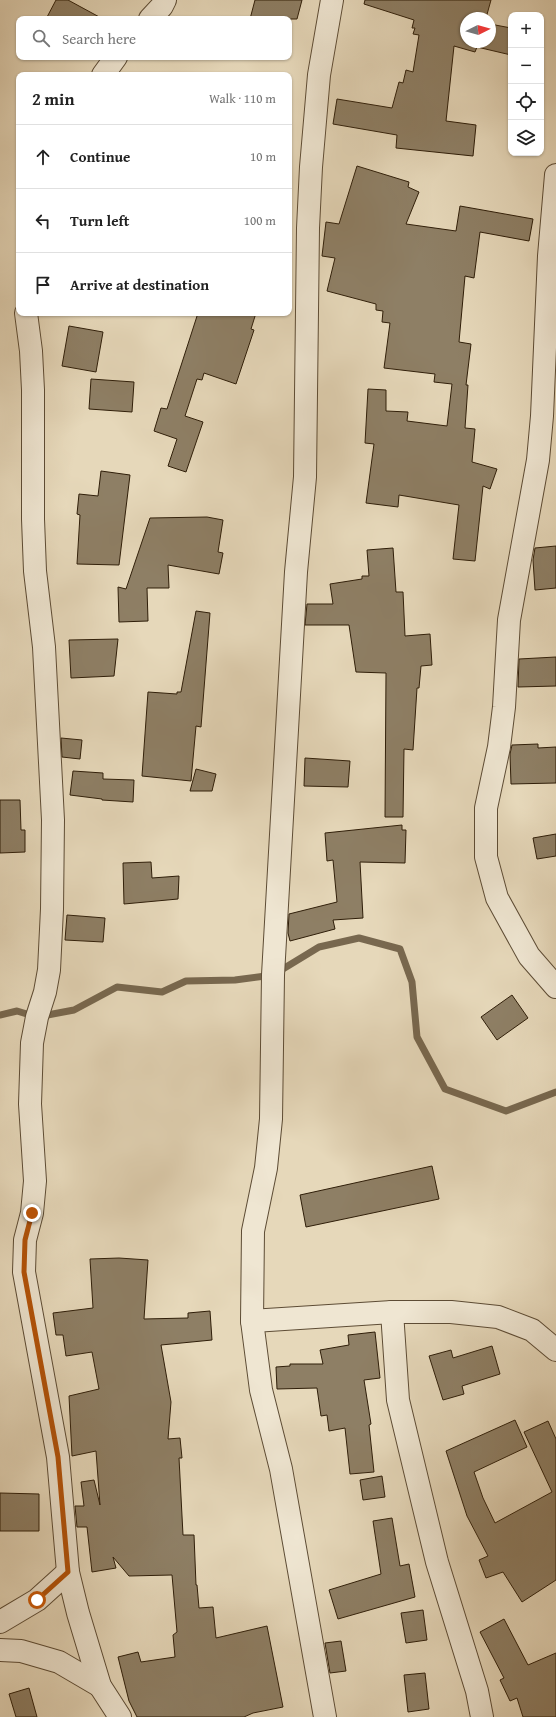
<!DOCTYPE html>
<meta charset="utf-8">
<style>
body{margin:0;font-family:"Gentium Book Plus",serif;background:#f6f6f6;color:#222}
.controls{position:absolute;right:12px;top:12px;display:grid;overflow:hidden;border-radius:8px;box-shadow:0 1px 3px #0004}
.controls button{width:36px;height:36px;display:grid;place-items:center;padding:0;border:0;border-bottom:1px solid #e0e0e0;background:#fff;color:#222;font:20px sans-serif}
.compass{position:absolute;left:460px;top:12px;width:36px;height:36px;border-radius:50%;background:#fff;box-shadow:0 1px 3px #0004;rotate:85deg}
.stop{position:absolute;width:12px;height:12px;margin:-9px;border:3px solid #b45309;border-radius:50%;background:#fff}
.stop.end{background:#b45309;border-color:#fff;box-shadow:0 1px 4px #0008}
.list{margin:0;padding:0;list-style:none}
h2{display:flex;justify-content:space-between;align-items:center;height:52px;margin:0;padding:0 16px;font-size:17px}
h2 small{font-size:13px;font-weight:400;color:#767676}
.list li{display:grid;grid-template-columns:26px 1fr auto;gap:12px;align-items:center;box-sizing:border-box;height:64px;padding:0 16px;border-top:1px solid #e0e0e0}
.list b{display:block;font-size:15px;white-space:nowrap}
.list em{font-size:13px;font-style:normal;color:#767676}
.icon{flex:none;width:22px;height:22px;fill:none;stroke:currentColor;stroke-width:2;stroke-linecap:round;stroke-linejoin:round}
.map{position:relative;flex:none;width:556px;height:1717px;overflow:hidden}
.search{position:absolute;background:#fff;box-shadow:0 1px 3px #0004;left:16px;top:16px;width:276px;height:44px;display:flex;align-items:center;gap:10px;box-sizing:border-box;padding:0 14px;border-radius:8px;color:#767676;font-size:15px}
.panel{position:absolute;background:#fff;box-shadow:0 1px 3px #0004;left:16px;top:72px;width:276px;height:244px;border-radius:8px}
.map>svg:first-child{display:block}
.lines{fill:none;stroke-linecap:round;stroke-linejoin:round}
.stream{stroke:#78684f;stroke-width:7}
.building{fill:#8e7f65;stroke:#2f1e09}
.street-casing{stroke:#5d4c35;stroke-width:24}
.street{stroke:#efe6d2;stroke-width:22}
.route{stroke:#b45309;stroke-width:5}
</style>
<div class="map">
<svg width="556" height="1717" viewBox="0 0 556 1717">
<rect width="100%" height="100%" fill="#e6d8ba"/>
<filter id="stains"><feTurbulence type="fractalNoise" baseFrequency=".005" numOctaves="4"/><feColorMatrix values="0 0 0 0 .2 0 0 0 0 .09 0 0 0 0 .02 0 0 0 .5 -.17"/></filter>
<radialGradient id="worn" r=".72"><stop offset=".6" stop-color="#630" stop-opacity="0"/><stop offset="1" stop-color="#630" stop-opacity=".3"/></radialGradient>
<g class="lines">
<!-- stream -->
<path class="stream" d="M 0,1015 L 17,1011 L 37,1017 L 74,1010 L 117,987 L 162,992 L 186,981 L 235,980 L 273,975 L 319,947 L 359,938 L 400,949 L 412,982 L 417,1037 L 445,1089 L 506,1111 L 556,1092"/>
</g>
<!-- building -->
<g class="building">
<path d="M 56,0 L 68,0 L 103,19 L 46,19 Z"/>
<path d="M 255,0 L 302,0 L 297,19 L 250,19 Z"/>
<path d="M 365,0 L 491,0 L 486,18 L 466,18 L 466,42 L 490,42 L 490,24 L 511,28 L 511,55 L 477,47 L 475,52 L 454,46 L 446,121 L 476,125 L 473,156 L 396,148 L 397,135 L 333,124 L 337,99 L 392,108 L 399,82 L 403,83 L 406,70 L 413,72 L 419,35 L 413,34 L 415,28 L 412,28 L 414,20 L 364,4 Z"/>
<path d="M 357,166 L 409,182 L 408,187 L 419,192 L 406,224 L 456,231 L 460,206 L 533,219 L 529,241 L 480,232 L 474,278 L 465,276 L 459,342 L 471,344 L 466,385 L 468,385 L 465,428 L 475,429 L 472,462 L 497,469 L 490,489 L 483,486 L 475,561 L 453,559 L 459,505 L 399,495 L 398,507 L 366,503 L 374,444 L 365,443 L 368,389 L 386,390 L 386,411 L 408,412 L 407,421 L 447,426 L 452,384 L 434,382 L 435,374 L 384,368 L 390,323 L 382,322 L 383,311 L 376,310 L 376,304 L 327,291 L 335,258 L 322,256 L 326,222 L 339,224 Z"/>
<path d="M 198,313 L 256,313 L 251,329 L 254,330 L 236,384 L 204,373 L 202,380 L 197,379 L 185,416 L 203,422 L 186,472 L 168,466 L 177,439 L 154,431 L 161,408 L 167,409 Z"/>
<path d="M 69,326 L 103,332 L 96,372 L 62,366 Z"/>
<path d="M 91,379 L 134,382 L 132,412 L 89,409 Z"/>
<path d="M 101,471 L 130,475 L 119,565 L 77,564 L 80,515 L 77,514 L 79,494 L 98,496 Z"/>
<path d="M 207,517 L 223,520 L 218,552 L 223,553 L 219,574 L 168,565 L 169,588 L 147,588 L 148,621 L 119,622 L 118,587 L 126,589 L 150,518 Z"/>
<path d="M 556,546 L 556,588 L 535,590 L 533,560 L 535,548 Z"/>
<path d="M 393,548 L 396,592 L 403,592 L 405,636 L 430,634 L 432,665 L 421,666 L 419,688 L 417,688 L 413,750 L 404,749 L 403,817 L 385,817 L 386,673 L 356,672 L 349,625 L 305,625 L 307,604 L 333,604 L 330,584 L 362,579 L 362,576 L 369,576 L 367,550 Z"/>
<path d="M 196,611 L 210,613 L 201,727 L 196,726 L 191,781 L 142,776 L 148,692 L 177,694 L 177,692 L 181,692 Z"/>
<path d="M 118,639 L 114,676 L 71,678 L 69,640 Z"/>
<path d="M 556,657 L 556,686 L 518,687 L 519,659 Z"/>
<path d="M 61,738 L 82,740 L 80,759 L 62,757 Z"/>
<path d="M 538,744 L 538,748 L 556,747 L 556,783 L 511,784 L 510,754 L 512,745 Z"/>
<path d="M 305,758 L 350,761 L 348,787 L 304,786 Z"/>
<path d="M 196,769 L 216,774 L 212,791 L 190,791 Z"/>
<path d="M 73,771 L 103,773 L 103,779 L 134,780 L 133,802 L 102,800 L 102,799 L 70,795 Z"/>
<path d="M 0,800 L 20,800 L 21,830 L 25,830 L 25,852 L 0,853 Z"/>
<path d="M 402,825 L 402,830 L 406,830 L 405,863 L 360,862 L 363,918 L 333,920 L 335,929 L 290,941 L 288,933 L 289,914 L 337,902 L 333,860 L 327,861 L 325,833 Z"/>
<path d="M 556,834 L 556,856 L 537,859 L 533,838 Z"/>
<path d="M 151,862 L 152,878 L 179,876 L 178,899 L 124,904 L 123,863 Z"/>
<path d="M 67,915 L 105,918 L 103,942 L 65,940 Z"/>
<path d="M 512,995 L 528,1018 L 497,1040 L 481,1017 Z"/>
<path d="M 432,1166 L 439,1199 L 306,1227 L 300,1195 Z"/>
<path d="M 119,1258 L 148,1260 L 144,1319 L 188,1318 L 188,1313 L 210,1311 L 212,1340 L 161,1345 L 171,1402 L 168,1439 L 180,1438 L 182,1458 L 179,1458 L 183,1535 L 194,1535 L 196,1585 L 197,1585 L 199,1608 L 213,1607 L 216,1638 L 267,1626 L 283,1707 L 253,1713 L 244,1717 L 137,1717 L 129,1701 L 118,1657 L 138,1652 L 141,1662 L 175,1657 L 173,1635 L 177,1632 L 172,1575 L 129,1576 L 113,1557 L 116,1568 L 92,1572 L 87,1527 L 77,1527 L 75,1506 L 84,1506 L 81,1482 L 94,1480 L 100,1505 L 96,1451 L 72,1456 L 69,1396 L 99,1389 L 92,1352 L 66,1356 L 63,1335 L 56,1335 L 53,1313 L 93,1308 L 90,1259 Z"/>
<path d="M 375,1332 L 380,1378 L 364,1380 L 371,1424 L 369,1425 L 374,1472 L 350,1474 L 345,1428 L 329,1431 L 327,1415 L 321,1416 L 317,1388 L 277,1389 L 276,1367 L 290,1366 L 290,1364 L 323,1364 L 320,1350 L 349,1345 L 348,1335 Z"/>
<path d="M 492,1346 L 500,1374 L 462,1386 L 464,1394 L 443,1400 L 429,1356 L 451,1350 L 453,1358 Z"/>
<path d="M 515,1420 L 527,1447 L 474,1472 L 483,1498 L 495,1523 L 552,1492 L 524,1432 L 548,1421 L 556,1439 L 556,1580 L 522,1602 L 503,1572 L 486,1578 L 479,1560 L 488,1556 L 467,1516 L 446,1451 Z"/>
<path d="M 382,1476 L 385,1497 L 363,1500 L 360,1480 Z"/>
<path d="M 0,1493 L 39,1494 L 39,1531 L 0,1531 Z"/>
<path d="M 392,1518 L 400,1566 L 409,1564 L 415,1597 L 338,1619 L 329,1590 L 381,1574 L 373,1521 Z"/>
<path d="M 423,1610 L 427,1640 L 406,1643 L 401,1613 Z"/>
<path d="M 504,1619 L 528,1665 L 556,1653 L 556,1717 L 523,1717 L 517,1698 L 510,1701 L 500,1680 L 504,1678 L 480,1632 Z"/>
<path d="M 341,1641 L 346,1671 L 330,1673 L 325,1643 Z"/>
<path d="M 425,1673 L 429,1709 L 408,1712 L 404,1675 Z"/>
<path d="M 29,1688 L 37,1717 L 16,1717 L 9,1694 Z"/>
</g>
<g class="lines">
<!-- street casing -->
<g class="street-casing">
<g id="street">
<path d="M 150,19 L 162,6 L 165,0"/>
<path d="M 103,75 L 116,57"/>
<path d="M 556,175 L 549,256 L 542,416 L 538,460 L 509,620 L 504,707 L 499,747 L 486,808 L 486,857 L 497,898 L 529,956 L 556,987"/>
<path d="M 26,313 L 31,351 L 33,390 L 33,519 L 35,571 L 44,647 L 53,820 L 52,909 L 49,970 L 45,992 L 37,1017 L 32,1043 L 30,1104 L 35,1181 L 32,1213 L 25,1240 L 24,1272 L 58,1457 L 68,1572 L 78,1613 L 100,1686 L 120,1717"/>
<path d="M 392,1312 L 398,1400 L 437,1562 L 477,1691 L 482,1717"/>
<path d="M 252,1321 L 392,1312 L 451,1312 L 498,1317 L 532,1330 L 556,1350"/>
<path d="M 0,1622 L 37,1600 L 68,1572"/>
<path d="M 0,1650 L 21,1651 L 59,1662 L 100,1686"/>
<path d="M 325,1717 L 281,1469 L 261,1390 L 252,1321 L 253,1231 L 266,1168 L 271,1119 L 273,975 L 296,572 L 305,477 L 308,228 L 311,167 L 319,75 L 332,0"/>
</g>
</g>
<!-- street -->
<use href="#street" class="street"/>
</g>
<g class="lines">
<!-- route -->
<path class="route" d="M 32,1213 L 25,1240 L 24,1272 L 58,1457 L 68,1572 L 37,1600"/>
</g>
<rect width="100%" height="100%" filter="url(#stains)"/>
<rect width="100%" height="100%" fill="url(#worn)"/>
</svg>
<div class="controls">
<button>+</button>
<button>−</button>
<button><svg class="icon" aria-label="locate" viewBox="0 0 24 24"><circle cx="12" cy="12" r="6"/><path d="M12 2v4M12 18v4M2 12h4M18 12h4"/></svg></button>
<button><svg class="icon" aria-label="layers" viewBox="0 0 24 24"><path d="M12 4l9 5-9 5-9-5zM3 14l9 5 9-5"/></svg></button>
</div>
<svg class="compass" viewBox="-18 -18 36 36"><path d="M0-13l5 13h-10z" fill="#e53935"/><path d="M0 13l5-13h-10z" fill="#767676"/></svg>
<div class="stop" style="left:37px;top:1600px"></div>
<div class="stop end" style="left:32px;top:1213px"></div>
<div class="search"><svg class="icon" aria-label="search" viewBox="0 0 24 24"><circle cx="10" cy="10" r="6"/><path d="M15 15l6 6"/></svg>Search here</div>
<section class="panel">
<h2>2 min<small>Walk · 110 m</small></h2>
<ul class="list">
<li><svg class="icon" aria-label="ahead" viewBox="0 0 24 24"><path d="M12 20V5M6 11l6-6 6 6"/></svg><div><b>Continue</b></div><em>10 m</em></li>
<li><svg class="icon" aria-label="left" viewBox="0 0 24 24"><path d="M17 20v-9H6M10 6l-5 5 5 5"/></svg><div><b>Turn left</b></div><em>100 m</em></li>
<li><svg class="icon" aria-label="arrive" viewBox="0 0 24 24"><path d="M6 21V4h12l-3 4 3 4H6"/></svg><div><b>Arrive at destination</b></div></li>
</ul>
</section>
</div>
